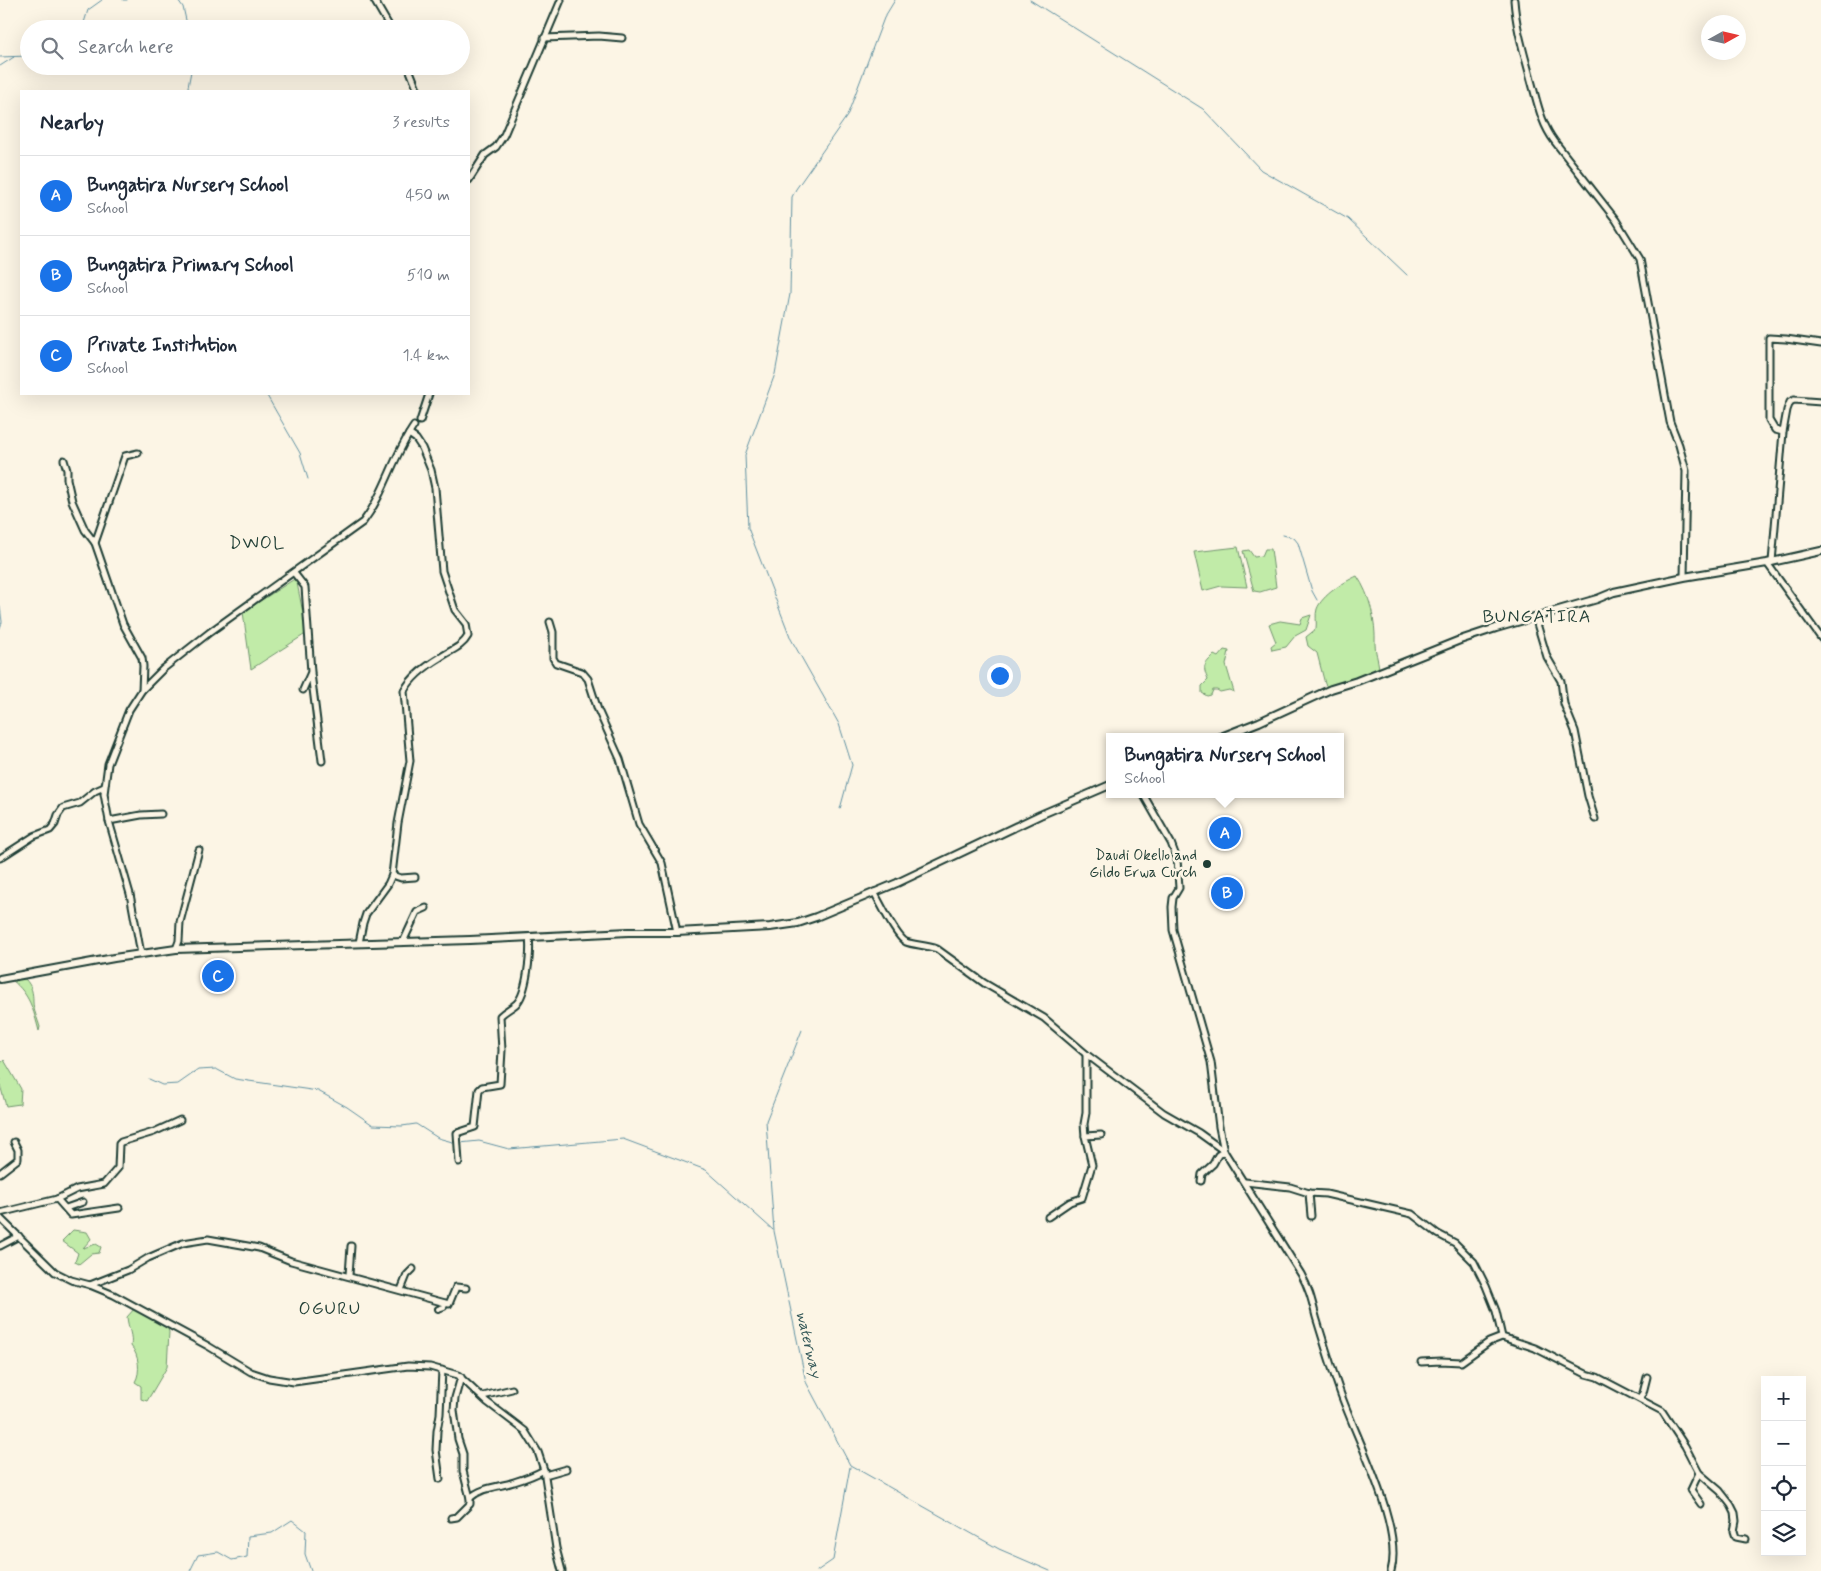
<!DOCTYPE html>
<meta charset="utf-8">
<style>
body{margin:0;font-family:Mynerve,sans-serif;background:#f2f2f3;color:#1f2937}
.controls{position:absolute;right:15px;bottom:15px;display:grid;overflow:hidden;border-radius:0px;box-shadow:0 5px 20px #0002}
.controls button{width:45px;height:45px;display:grid;place-items:center;padding:0;border:0;border-bottom:1px solid #e0e1e3;background:#fff;color:#1f2937;font:25px sans-serif}
.compass{position:absolute;left:1701px;top:15px;width:45px;height:45px;border-radius:50%;background:#fff;box-shadow:0 5px 20px #0002;rotate:82deg}
.you{position:absolute;left:999px;top:675px;width:18px;height:18px;margin:-12px;border:4px solid #fff;border-radius:50%;background:#1a73e8;box-shadow:0 0 0 8px #1a73e833}
.badge{display:grid;place-items:center;width:32px;height:32px;border-radius:50%;background:#1a73e8;color:#fff;font-size:16px;font-weight:700}
.pin{position:absolute;translate:-50% -50%;border:2px solid #fff;box-shadow:0 1px 5px #0006}
.popup{position:absolute;left:1106px;top:733px;width:238px;height:65px;box-sizing:border-box;display:grid;place-content:center;border-radius:0px;background:#fff;filter:drop-shadow(0 1px 4px #0005);font-size:16px;white-space:nowrap;color:#747a83}
.popup b{font-size:19px;color:#1f2937}
.popup::after{content:'';position:absolute;left:50%;top:100%;margin-left:-10px;border:10px solid transparent;border-top-color:#fff}
.list{margin:0;padding:0;list-style:none}
h2{display:flex;justify-content:space-between;align-items:center;height:65px;margin:0;padding:0 20px;font-size:21px}
h2 small{font-size:16px;font-weight:400;color:#747a83}
.list li{display:grid;grid-template-columns:32px 1fr auto;gap:15px;align-items:center;box-sizing:border-box;height:80px;padding:0 20px;border-top:1px solid #e0e1e3}
.list b{display:block;font-size:19px;white-space:nowrap}
.list p{margin:0;font-size:16px;white-space:nowrap;color:#747a83}
.list em{font-size:16px;font-style:normal;color:#747a83}
.icon{flex:none;width:28px;height:28px;fill:none;stroke:currentColor;stroke-width:2;stroke-linecap:round;stroke-linejoin:round}
.map{position:relative;flex:none;width:1821px;height:1571px;overflow:hidden}
.search{position:absolute;background:#fff;box-shadow:0 5px 20px #0002;left:20px;top:20px;width:450px;height:55px;display:flex;align-items:center;gap:12px;box-sizing:border-box;padding:0 18px;border-radius:28px;color:#747a83;font-size:19px}
.panel{position:absolute;background:#fff;box-shadow:0 5px 20px #0002;left:20px;top:90px;width:450px;height:305px;border-radius:0px}
.map>svg:first-child{display:block}
.green{fill:#c1eba8;stroke:#70946e}
.lines{fill:none;stroke-linecap:round;stroke-linejoin:round}
.stream{stroke:#6091a2;stroke-width:1}
.pedestrian-casing{stroke:#1f3d34;stroke-width:8}
.minor-casing{stroke:#1f3d34;stroke-width:9}
.tertiary-casing{stroke:#1f3d34;stroke-width:10}
.pedestrian{stroke:#fcf5e5;stroke-width:4}
.minor{stroke:#fcf5e5;stroke-width:5}
.tertiary{stroke:#fcf5e5;stroke-width:6}
.poi-dot{fill:#1f3d34;stroke:#fcf5e5;stroke-width:2}
.labels{text-anchor:middle;stroke-width:5;stroke-linejoin:round;paint-order:stroke}
.poi-label{font-size:15px;fill:#1f3d34;stroke:#fcf5e5;text-anchor:end}
.water-label{font-size:16px;font-style:italic;fill:#355959;stroke:#fcf5e5}
.quarter-label{font-size:18px;letter-spacing:1px;fill:#1f3d34;stroke:#fcf5e5}
</style>
<div class="map">
<svg width="1821" height="1571" viewBox="0 0 1821 1571">
<rect width="100%" height="100%" fill="#fcf5e5"/>
<filter id="ink" filterUnits="userSpaceOnUse"><feTurbulence type="fractalNoise" baseFrequency=".02" numOctaves="2"/><feDisplacementMap in="SourceGraphic" scale="10" xChannelSelector="R" yChannelSelector="G"/><feConvolveMatrix kernelMatrix="1 2 1 2 8 2 1 2 1" color-interpolation-filters="sRGB"/></filter>
<g filter="url(#ink)">
<!-- green -->
<g class="green">
<path d="M 1238,547 L 1247,587 L 1221,586 L 1203,591 L 1194,552 Z"/>
<path d="M 1265,549 L 1271,549 L 1276,587 L 1260,592 L 1254,591 L 1243,551 L 1249,550 L 1254,557 L 1262,556 Z"/>
<path d="M 1357,576 C 1370,595 1376,621 1375,644 C 1375,651 1378,660 1379,668 L 1328,688 L 1325,684 L 1317,653 L 1308,646 L 1306,637 L 1316,629 C 1317,623 1315,614 1317,609 C 1322,595 1344,582 1357,576 Z"/>
<path d="M 296,578 L 307,633 L 251,669 L 243,612 Z"/>
<path d="M 1311,615 L 1306,630 L 1295,636 L 1286,647 L 1272,650 L 1271,646 L 1276,642 L 1269,624 L 1280,621 L 1300,624 L 1302,618 Z"/>
<path d="M 1224,650 L 1229,651 L 1226,665 L 1234,692 L 1229,690 L 1220,692 L 1217,690 L 1213,690 L 1211,695 L 1207,696 L 1202,693 L 1202,686 L 1208,680 C 1202,666 1204,665 1214,655 L 1218,657 Z"/>
<path d="M 25,979 C 32,986 33,993 33,1002 C 33,1009 38,1020 40,1027 L 39,1031 C 33,1009 30,995 12,980 Z"/>
<path d="M 4,1060 L 21,1089 L 20,1104 L 6,1106 L 0,1085 L 0,1064 Z"/>
<path d="M 73,1230 L 87,1232 L 91,1239 L 83,1248 L 96,1244 L 101,1247 L 99,1253 L 91,1254 L 79,1264 L 75,1262 L 78,1253 L 62,1241 Z"/>
<path d="M 135,1308 L 167,1326 L 169,1332 L 167,1367 L 147,1401 L 141,1399 L 141,1386 L 135,1382 C 141,1372 139,1355 131,1346 C 133,1336 128,1328 127,1317 Z"/>
</g>
<g class="lines">
<!-- stream -->
<g class="stream">
<path d="M 123,0 L 127,0"/>
<path d="M 178,0 L 183,7 L 188,29"/>
<path d="M 1030,0 L 1203,109 L 1261,170 L 1348,219 L 1407,275"/>
<path d="M 82,29 L 88,10 L 102,0"/>
<path d="M 0,57 L 29,56"/>
<path d="M 0,66 L 14,57"/>
<path d="M 189,91 L 188,87 L 192,66"/>
<path d="M 266,394 L 300,453 L 308,479"/>
<path d="M 1283,535 L 1294,538 L 1298,543 L 1312,591 L 1317,600"/>
<path d="M 0,606 L 2,622 L 0,628"/>
<path d="M 840,809 L 852,765 L 839,724 L 791,639 L 748,528 L 745,455 L 775,374 L 790,294 L 792,197 L 796,189 L 847,116 L 884,18 L 895,0"/>
<path d="M 802,1030 L 766,1121 L 774,1231 L 806,1382 L 850,1465 L 999,1549 L 1050,1571"/>
<path d="M 149,1079 L 162,1085 L 178,1084 L 198,1070 L 216,1069 L 235,1079 L 318,1091 L 347,1107 L 373,1125 L 402,1126 L 416,1124 L 438,1138 L 456,1143"/>
<path d="M 460,1143 L 479,1141 L 509,1149 L 623,1139 L 706,1170 L 773,1230"/>
<path d="M 190,1571 L 198,1555 L 218,1552 L 232,1560 L 247,1557 L 248,1536 L 272,1533 L 292,1520 L 306,1531 L 305,1554 L 311,1571"/>
<path d="M 817,1571 L 833,1560 L 850,1467"/>
</g>
<!-- pedestrian casing -->
<g class="pedestrian-casing">
<path id="pedestrian" d="M 438,1309 L 444,1307 L 446,1303"/>
</g>
<!-- minor casing -->
<g class="minor-casing">
<g id="minor">
<path d="M 374,0 L 391,29"/>
<path d="M 1514,0 C 1516,28 1524,53 1531,80 C 1537,101 1541,124 1555,142 L 1616,220 L 1640,259 L 1670,422 L 1679,445 L 1686,471 L 1684,577"/>
<path d="M 544,38 L 599,36 L 622,38"/>
<path d="M 408,66 L 418,91"/>
<path d="M 469,180 L 485,155 L 496,147 L 504,135 L 561,0"/>
<path d="M 420,421 L 429,394"/>
<path d="M 1783,432 L 1775,430 L 1769,420 L 1769,338 L 1786,339 L 1821,344"/>
<path d="M 64,460 L 67,470 L 67,479 L 72,501 L 85,530 L 95,543 L 123,624 L 142,658 L 143,666 L 142,690"/>
<path d="M 95,543 L 125,456 L 138,453"/>
<path d="M 1772,562 L 1783,432 L 1787,410 L 1790,402 L 1794,400 L 1821,402"/>
<path d="M 1767,563 L 1821,638"/>
<path d="M 294,573 L 305,587 L 311,672 L 303,690"/>
<path d="M 1535,617 L 1547,657 L 1561,681 L 1564,704 L 1575,731 L 1588,796 L 1595,819"/>
<path d="M 550,622 L 553,632 L 553,658 L 556,663 L 582,672 L 588,679 L 598,710 L 620,759 L 639,824 L 662,863 L 677,932"/>
<path d="M 311,673 L 322,761"/>
<path d="M 1143,794 L 1171,843 L 1177,859 L 1179,888 L 1173,898 L 1172,907 L 1173,930 L 1211,1062 L 1219,1127 L 1224,1151 L 1301,1274 C 1309,1288 1312,1301 1316,1317 C 1323,1340 1330,1363 1338,1386 C 1353,1433 1404,1524 1391,1571"/>
<path d="M 109,821 L 141,815 L 161,814"/>
<path d="M 0,858 L 34,836 L 50,830 L 55,824 L 58,815 L 63,808 L 80,803 L 95,791 L 104,787"/>
<path d="M 392,875 L 401,878 L 415,877"/>
<path d="M 874,892 C 881,904 896,937 906,942 C 913,945 926,945 937,949 L 984,983 L 1044,1018 L 1086,1054 L 1164,1113 L 1199,1133 L 1224,1151 L 1218,1155 L 1213,1164 L 1202,1174 L 1201,1181"/>
<path d="M 403,942 L 417,912 L 426,908"/>
<path d="M 359,943 L 363,923 L 366,914 L 388,884 L 392,875 L 398,823 L 410,761 L 404,691 C 412,676 426,666 441,657 C 451,650 462,647 468,636 L 466,624 L 455,610 L 442,571 L 435,488 L 431,470 L 422,448 L 416,439 L 409,434"/>
<path d="M 176,949 L 179,941 L 180,922 L 199,850"/>
<path d="M 141,954 L 130,894 L 109,821 L 104,794 L 108,764 L 129,710 L 142,690 L 163,669 L 210,632 L 363,522 C 385,493 393,456 414,426"/>
<path d="M 1085,1136 L 1084,1124 L 1086,1113 L 1086,1054"/>
<path d="M 459,1162 L 457,1133 L 475,1127 L 479,1090 L 482,1087 L 500,1084 L 502,1050 L 500,1016 C 505,1011 510,1009 516,1004 C 527,994 531,952 529,937"/>
<path d="M 0,1173 L 18,1159 L 18,1150 L 14,1142"/>
<path d="M 1245,1182 L 1290,1187 L 1309,1193 L 1326,1194 L 1412,1214 L 1438,1234 L 1455,1243 L 1474,1262 L 1486,1286 L 1496,1311 L 1502,1337 L 1535,1348 L 1586,1374 L 1597,1377 L 1662,1411 L 1685,1446 L 1699,1473 L 1720,1491 L 1731,1505 L 1735,1513 L 1736,1521 L 1734,1531 L 1736,1537 L 1746,1539"/>
<path d="M 1309,1193 L 1311,1216"/>
<path d="M 57,1199 L 71,1215 L 119,1208"/>
<path d="M 66,1208 L 83,1202"/>
<path d="M 0,1213 L 57,1199 L 77,1189 L 104,1184 L 118,1168 L 119,1144 L 121,1142 L 154,1132 L 180,1120"/>
<path d="M 1048,1217 L 1070,1202 L 1082,1198 L 1092,1165 L 1085,1136 L 1101,1135"/>
<path d="M 0,1218 L 55,1272 L 71,1280 L 90,1285 L 114,1295 L 208,1346 L 251,1372 L 269,1378 L 294,1382 L 408,1366 L 430,1367 L 458,1375 L 487,1402 L 525,1431 L 538,1452 L 544,1470 L 556,1548 L 562,1571"/>
<path d="M 0,1246 L 19,1236"/>
<path d="M 349,1275 L 351,1246"/>
<path d="M 90,1285 L 128,1270 L 148,1258 L 183,1243 L 208,1239 L 259,1248 L 291,1261 L 449,1304 L 456,1287 L 466,1288"/>
<path d="M 401,1290 L 407,1275 L 413,1269"/>
<path d="M 1421,1362 L 1441,1361 L 1461,1362 L 1489,1342 L 1502,1337"/>
<path d="M 483,1396 L 512,1389"/>
<path d="M 1639,1398 L 1643,1393 L 1647,1377"/>
<path d="M 1699,1473 L 1691,1490 L 1701,1504"/>
<path d="M 545,1475 L 566,1469"/>
<path d="M 440,1479 L 436,1450 L 437,1431 L 440,1414 L 442,1370"/>
<path d="M 470,1498 C 482,1487 499,1487 514,1482 C 524,1479 535,1475 544,1470"/>
<path d="M 451,1518 L 457,1517 L 470,1504 L 470,1498 L 463,1471 L 463,1454 L 458,1439 L 454,1410 L 455,1398 L 461,1377"/>
</g>
</g>
<!-- tertiary casing -->
<g class="tertiary-casing">
<g id="tertiary">
<path d="M 1221,737 L 1259,722 L 1331,689 L 1357,681 L 1460,640 L 1496,628 L 1597,599 L 1614,592 L 1684,577 L 1767,563 L 1821,551"/>
<path d="M 0,979 L 114,958 L 176,949 L 470,940 L 628,932 L 677,932 L 770,927 L 798,923 L 816,917 L 897,883 L 1040,815 L 1110,785"/>
</g>
</g>
<!-- pedestrian -->
<use href="#pedestrian" class="pedestrian"/>
<!-- minor -->
<use href="#minor" class="minor"/>
<!-- tertiary -->
<use href="#tertiary" class="tertiary"/>
</g>
</g>
<!-- markers -->
<circle class="poi-dot" cx="1207" cy="864" r="5"/>
<g class="labels">
<!-- poi labels -->
<g class="poi-label">
<text x="1197" y="860">Daudi Okello and<tspan x="1197" dy="17">Gildo Erwa Curch</tspan></text>
</g>
<!-- water labels -->
<g class="water-label">
<text transform="translate(810 1344) rotate(77)" y="6">waterway</text>
</g>
<!-- quarter labels -->
<g class="quarter-label">
<text x="257" y="548">DWOL</text>
<text x="1537" y="622">BUNGATIRA</text>
<text x="330" y="1314">OGURU</text>
</g>
</g>
</svg>
<div class="controls">
<button>+</button>
<button>−</button>
<button><svg class="icon" aria-label="locate" viewBox="0 0 24 24"><circle cx="12" cy="12" r="6"/><path d="M12 2v4M12 18v4M2 12h4M18 12h4"/></svg></button>
<button><svg class="icon" aria-label="layers" viewBox="0 0 24 24"><path d="M12 4l9 5-9 5-9-5zM3 14l9 5 9-5"/></svg></button>
</div>
<svg class="compass" viewBox="-18 -18 36 36"><path d="M0-13l5 13h-10z" fill="#e53935"/><path d="M0 13l5-13h-10z" fill="#747a83"/></svg>
<div class="you"></div>
<div class="pin badge" style="left:1225px;top:833px">A</div>
<div class="popup"><b>Bungatira Nursery School</b>School</div>
<div class="pin badge" style="left:1227px;top:893px">B</div>
<div class="pin badge" style="left:218px;top:976px">C</div>
<div class="search"><svg class="icon" aria-label="search" viewBox="0 0 24 24"><circle cx="10" cy="10" r="6"/><path d="M15 15l6 6"/></svg>Search here</div>
<section class="panel">
<h2>Nearby<small>3 results</small></h2>
<ul class="list">
<li><span class="badge">A</span><div><b>Bungatira Nursery School</b><p>School</p></div><em>450 m</em></li>
<li><span class="badge">B</span><div><b>Bungatira Primary School</b><p>School</p></div><em>510 m</em></li>
<li><span class="badge">C</span><div><b>Private Institution</b><p>School</p></div><em>1.4 km</em></li>
</ul>
</section>
</div>
